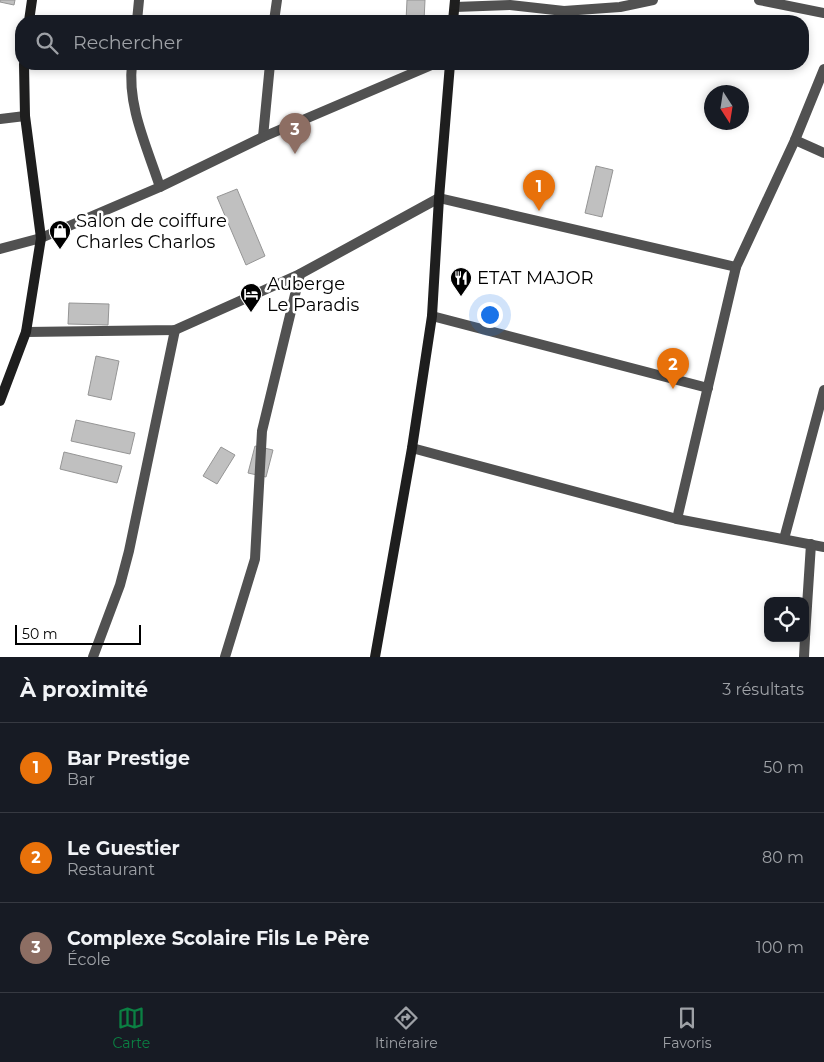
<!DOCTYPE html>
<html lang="fr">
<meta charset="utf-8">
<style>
body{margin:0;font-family:Montserrat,sans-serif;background:#242831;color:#f1f3f6}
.controls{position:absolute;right:15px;bottom:15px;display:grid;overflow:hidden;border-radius:10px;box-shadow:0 2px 8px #0003}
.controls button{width:45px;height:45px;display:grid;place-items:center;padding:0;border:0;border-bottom:1px solid #363941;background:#171b24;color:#f1f3f6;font:25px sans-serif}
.compass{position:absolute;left:704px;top:85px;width:45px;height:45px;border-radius:50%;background:#171b24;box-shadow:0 2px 8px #0003;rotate:168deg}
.scale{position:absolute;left:15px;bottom:12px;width:126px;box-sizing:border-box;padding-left:5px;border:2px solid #000;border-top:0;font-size:14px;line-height:18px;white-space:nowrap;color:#000;-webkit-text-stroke:4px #fff;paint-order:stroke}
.you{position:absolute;left:489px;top:314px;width:18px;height:18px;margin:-12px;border:4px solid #fff;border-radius:50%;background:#1a73e8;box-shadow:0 0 0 8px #1a73e833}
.badge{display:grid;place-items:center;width:32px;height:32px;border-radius:50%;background:#0b8043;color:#fff;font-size:16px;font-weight:700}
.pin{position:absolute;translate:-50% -41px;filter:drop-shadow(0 1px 2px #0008)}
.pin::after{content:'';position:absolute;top:26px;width:18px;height:15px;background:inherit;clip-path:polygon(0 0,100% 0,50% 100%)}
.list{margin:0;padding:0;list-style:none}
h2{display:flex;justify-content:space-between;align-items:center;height:65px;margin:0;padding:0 20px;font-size:21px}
h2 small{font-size:16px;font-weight:400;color:#9ea1a6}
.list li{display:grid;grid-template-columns:32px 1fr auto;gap:15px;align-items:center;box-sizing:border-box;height:90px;padding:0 20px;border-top:1px solid #363941}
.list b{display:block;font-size:19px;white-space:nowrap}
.list p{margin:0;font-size:16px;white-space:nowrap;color:#9ea1a6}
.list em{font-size:16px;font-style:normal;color:#9ea1a6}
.icon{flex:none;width:28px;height:28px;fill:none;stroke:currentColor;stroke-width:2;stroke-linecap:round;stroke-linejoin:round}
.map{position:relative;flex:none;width:824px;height:657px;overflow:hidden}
.search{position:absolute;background:#171b24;box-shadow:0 2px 8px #0003;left:15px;right:15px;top:15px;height:55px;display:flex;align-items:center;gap:12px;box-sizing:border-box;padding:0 18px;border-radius:20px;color:#9ea1a6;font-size:19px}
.sheet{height:335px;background:#171b24}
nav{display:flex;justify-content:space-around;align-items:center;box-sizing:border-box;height:70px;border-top:1px solid #363941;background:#171b24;font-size:14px;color:#9ea1a6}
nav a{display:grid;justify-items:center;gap:2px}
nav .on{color:#0b8043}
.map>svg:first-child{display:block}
.building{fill:#c0c0c0;stroke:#959595}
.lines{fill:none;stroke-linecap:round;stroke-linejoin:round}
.street{stroke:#515151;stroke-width:10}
.secondary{stroke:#1e1e1e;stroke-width:10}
.labels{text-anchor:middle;stroke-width:5;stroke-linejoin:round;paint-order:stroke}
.poi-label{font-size:18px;fill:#000;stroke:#fff;text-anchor:start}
</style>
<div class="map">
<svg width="824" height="657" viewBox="0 0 824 657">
<rect width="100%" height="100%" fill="#fff"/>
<!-- building -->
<g class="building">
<path d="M 0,0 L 15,0 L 14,5 L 0,2 Z"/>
<path d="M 407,0 L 425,0 L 424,21 L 406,21 Z"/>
<path d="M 596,166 L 613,170 L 602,217 L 585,213 Z"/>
<path d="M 237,189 L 265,256 L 246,265 L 217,197 Z"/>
<path d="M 69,303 L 109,304 L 108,325 L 68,324 Z"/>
<path d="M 96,356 L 119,361 L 111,400 L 88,395 Z"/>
<path d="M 76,420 L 135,433 L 130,454 L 71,441 Z"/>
<path d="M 255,446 L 273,450 L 266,477 L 248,473 Z"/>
<path d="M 221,447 L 235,455 L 217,484 L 203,476 Z"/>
<path d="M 64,452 L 122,466 L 117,483 L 60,469 Z"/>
</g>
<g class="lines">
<!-- street -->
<g class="street">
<path d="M 759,0 L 824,13"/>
<path d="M 455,7 L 510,5 L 564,11 L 620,7 L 653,0"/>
<path d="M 137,21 L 139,0"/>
<path d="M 274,21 L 277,0"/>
<path d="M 132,64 C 127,106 147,147 160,187"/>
<path d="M 0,119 L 25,116"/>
<path d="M 263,137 L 270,64"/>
<path d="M 795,140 L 824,153"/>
<path d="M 0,249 L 41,238 L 160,187 L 263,137 L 434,64"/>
<path d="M 432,316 L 708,388"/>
<path d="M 26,332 L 175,330 L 300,274 L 439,198 L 736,267"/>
<path d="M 412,448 L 677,519 L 824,547"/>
<path d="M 677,519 L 736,267 L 795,140 L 824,69"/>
<path d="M 784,539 L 824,390"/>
<path d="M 805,637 L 811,544"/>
<path d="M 93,657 L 120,585 L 129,551 L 175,330"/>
<path d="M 225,657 L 255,559 L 262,431 L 300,274"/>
<path d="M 804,657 L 805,638"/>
</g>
<!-- secondary -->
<g class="secondary">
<path d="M 29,21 L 32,0"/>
<path d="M 453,21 L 455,0"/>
<path d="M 0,401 L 26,332 L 41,238 L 25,116 L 24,64"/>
<path d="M 375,657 L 412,448 L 432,316 L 439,198 L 450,64"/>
</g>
</g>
<!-- icons -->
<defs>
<g id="shop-pin" transform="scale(1.125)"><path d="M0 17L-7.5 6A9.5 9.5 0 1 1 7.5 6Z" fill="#000" stroke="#fff"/><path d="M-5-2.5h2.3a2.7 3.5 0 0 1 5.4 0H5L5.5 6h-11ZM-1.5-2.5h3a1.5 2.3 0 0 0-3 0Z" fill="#fff"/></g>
<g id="restaurant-pin" transform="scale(1.125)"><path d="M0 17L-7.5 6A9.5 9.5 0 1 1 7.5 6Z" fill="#000" stroke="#fff"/><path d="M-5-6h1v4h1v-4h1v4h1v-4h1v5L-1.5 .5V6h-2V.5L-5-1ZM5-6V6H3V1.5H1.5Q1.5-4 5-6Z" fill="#fff"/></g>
<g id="hotel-pin" transform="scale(1.125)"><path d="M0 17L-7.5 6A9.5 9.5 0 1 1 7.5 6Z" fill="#000" stroke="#fff"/><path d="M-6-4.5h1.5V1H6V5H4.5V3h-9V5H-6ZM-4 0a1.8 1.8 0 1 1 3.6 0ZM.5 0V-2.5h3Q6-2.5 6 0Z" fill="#fff"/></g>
</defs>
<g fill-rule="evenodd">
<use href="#shop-pin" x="60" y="231"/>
<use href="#restaurant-pin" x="461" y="278"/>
<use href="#hotel-pin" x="251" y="294"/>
</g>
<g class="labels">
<!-- poi labels -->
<g class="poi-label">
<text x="76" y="227">Salon de coiffure<tspan x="76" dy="21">Charles Charlos</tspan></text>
<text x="477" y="284">ETAT MAJOR</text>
<text x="267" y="290">Auberge<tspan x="267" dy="21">Le Paradis</tspan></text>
</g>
</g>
</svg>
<div class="controls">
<button><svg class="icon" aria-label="locate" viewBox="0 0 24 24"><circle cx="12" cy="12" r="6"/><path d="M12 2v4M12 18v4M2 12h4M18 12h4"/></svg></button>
</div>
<svg class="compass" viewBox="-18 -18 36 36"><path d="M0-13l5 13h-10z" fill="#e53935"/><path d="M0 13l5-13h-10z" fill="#9ea1a6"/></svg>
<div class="scale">50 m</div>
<div class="you"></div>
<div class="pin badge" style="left:539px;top:211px;background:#e8710a">1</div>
<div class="pin badge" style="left:673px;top:389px;background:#e8710a">2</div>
<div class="pin badge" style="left:295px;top:154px;background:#8d6e63">3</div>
<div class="search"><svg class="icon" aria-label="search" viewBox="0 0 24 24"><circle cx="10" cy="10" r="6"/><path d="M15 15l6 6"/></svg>Rechercher</div>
</div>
<section class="sheet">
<h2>À proximité<small>3 résultats</small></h2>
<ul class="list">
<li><span class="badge" style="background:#e8710a">1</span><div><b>Bar Prestige</b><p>Bar</p></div><em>50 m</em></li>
<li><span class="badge" style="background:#e8710a">2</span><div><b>Le Guestier</b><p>Restaurant</p></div><em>80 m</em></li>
<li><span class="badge" style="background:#8d6e63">3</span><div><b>Complexe Scolaire Fils Le Père</b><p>École</p></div><em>100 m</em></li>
</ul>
</section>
<nav>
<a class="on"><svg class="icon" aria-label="map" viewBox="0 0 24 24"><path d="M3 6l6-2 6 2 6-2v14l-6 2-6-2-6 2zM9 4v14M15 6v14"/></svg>Carte</a>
<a><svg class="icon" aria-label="directions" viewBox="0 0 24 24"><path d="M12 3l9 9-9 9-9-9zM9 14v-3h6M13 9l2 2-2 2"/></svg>Itinéraire</a>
<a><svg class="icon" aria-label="saved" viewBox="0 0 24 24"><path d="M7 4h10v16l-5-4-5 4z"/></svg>Favoris</a>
</nav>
